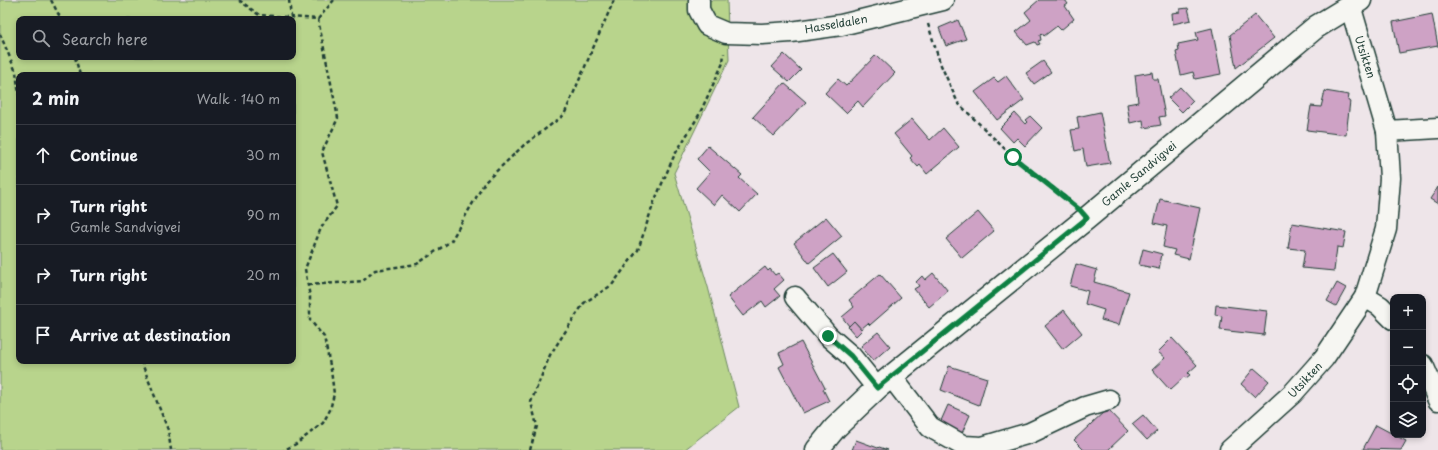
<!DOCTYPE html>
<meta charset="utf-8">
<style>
body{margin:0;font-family:"Playpen Sans",sans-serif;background:#20242c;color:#f1f3f6}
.controls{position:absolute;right:12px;bottom:12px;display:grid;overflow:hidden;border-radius:8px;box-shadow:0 2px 6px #0003}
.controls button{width:36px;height:36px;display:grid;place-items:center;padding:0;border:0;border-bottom:1px solid #363941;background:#171b24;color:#f1f3f6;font:20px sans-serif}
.stop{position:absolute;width:12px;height:12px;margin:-9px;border:3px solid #0b8043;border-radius:50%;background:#fff}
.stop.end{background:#0b8043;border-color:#fff;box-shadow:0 1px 4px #0008}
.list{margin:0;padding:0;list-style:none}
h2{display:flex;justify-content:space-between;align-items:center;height:52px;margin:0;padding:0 16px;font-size:17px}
h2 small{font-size:13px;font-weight:400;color:#9ea1a6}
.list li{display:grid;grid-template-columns:26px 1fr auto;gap:12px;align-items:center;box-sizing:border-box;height:60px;padding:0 16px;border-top:1px solid #363941}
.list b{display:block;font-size:15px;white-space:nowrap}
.list p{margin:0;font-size:13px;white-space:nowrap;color:#9ea1a6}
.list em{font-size:13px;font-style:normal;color:#9ea1a6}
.icon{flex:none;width:22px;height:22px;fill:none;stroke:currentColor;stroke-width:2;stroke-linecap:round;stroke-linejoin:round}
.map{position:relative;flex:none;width:1438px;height:450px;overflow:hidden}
.search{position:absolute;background:#171b24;box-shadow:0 2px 6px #0003;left:16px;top:16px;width:280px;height:44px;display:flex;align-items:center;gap:10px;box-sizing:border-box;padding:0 14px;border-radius:8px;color:#9ea1a6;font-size:15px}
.panel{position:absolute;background:#171b24;box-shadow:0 2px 6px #0003;left:16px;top:72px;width:280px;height:292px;border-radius:8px}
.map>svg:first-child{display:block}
.green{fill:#b8d48c;stroke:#6c8860;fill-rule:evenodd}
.building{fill:#cea2c5;stroke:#1f3d34}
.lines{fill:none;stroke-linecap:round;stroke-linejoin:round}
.street-casing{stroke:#1f3d34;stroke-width:23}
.secondary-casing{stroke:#1f3d34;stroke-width:25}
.path{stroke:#1f3d34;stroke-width:2.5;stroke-dasharray:4 3;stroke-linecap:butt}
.street{stroke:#f6f6f2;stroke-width:20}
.secondary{stroke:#f6f6f2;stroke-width:22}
.route{stroke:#0b8043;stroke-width:5}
.labels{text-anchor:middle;stroke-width:3;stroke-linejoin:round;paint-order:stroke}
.street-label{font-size:11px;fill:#1f3d34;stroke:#f6f6f2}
</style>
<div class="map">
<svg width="1438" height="450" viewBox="0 0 1438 450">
<rect width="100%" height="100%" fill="#eee5e9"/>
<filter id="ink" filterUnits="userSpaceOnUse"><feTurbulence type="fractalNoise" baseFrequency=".025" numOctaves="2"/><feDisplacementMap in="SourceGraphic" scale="8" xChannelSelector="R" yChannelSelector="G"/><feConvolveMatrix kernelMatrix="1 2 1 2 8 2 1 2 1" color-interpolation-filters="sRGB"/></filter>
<g filter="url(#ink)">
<!-- green -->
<path class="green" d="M 0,0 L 727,0 L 729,60 L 674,173 L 708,287 L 739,407 L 684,450 L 0,450 ZM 19,19 L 293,19 L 293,57 L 19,57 ZM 19,75 L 293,75 L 293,361 L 19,361 Z"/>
<!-- building -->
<g class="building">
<path d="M 1039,0 L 1065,0 L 1068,4 L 1065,6 L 1074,19 L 1061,30 L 1057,26 L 1044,36 L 1042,33 L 1040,35 L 1041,40 L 1038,41 L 1040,44 L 1037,45 L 1035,42 L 1027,45 L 1016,32 L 1031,20 L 1025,12 Z"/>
<path d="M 1188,8 L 1191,20 L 1173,24 L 1172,13 L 1180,12 L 1180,9 Z"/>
<path d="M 1432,14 L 1438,46 L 1399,53 L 1393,22 Z"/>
<path d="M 1255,15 L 1274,38 L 1236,68 L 1230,35 Z"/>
<path d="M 958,20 L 966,39 L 946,46 L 939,28 Z"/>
<path d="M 1212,28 L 1221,74 L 1195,79 L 1193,72 L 1181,75 L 1176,52 L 1179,51 L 1178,44 L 1198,40 L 1196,32 Z"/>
<path d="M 784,54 L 801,70 L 789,82 L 772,67 Z"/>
<path d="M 876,55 L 895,73 L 863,107 L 858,101 L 846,113 L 825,93 L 838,79 L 846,86 Z"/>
<path d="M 1043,61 L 1051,72 L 1034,84 L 1026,73 Z"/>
<path d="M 1152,72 L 1153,79 L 1158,79 L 1165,116 L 1159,117 L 1161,125 L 1144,128 L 1143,120 L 1130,123 L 1127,104 L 1138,102 L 1135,75 Z"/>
<path d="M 1006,76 L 1024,100 L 997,120 L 975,92 L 994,78 L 998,82 Z"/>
<path d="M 784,83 L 806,102 L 774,136 L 753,117 Z"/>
<path d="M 1180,87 L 1193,101 L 1182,112 L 1168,98 Z"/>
<path d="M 1325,91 L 1349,95 L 1348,101 L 1350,101 L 1346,135 L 1307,130 L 1311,106 L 1321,107 Z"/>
<path d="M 1100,112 L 1110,163 L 1086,167 L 1083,149 L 1075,151 L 1071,130 L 1079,129 L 1077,117 Z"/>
<path d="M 1015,113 L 1025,124 L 1027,122 L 1025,120 L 1030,116 L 1042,128 L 1025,146 L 1017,138 L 1013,142 L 1000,128 Z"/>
<path d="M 912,119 L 930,140 L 943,128 L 959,147 L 927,174 L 920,165 L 918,167 L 910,158 L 912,156 L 894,134 Z"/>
<path d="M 708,146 L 742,175 L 739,178 L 757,194 L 740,212 L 722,195 L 714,205 L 696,188 L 710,172 L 697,159 Z"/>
<path d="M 1438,187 L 1438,204 L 1430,199 Z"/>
<path d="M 1160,199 L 1200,208 L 1189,259 L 1173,255 L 1175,250 L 1163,247 L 1167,226 L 1154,223 Z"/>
<path d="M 978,212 L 994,231 L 962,258 L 946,239 Z"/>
<path d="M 826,217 L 842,236 L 809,263 L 794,243 Z"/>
<path d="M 1292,223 L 1346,232 L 1343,248 L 1337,247 L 1334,271 L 1302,268 L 1305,250 L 1288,248 Z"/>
<path d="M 1143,249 L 1162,254 L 1159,269 L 1139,265 Z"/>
<path d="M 833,254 L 847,272 L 828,287 L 814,268 Z"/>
<path d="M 1076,264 L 1097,270 L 1094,282 L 1129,292 L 1119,325 L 1101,320 L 1104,310 L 1085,304 L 1088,291 L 1070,286 Z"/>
<path d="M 765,267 L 768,271 L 770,269 L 775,275 L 778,273 L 784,280 L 774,289 L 780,296 L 766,307 L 762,301 L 743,316 L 728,297 Z"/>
<path d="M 933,273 L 948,291 L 929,307 L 914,289 L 919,286 L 916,282 L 922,276 L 925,280 Z"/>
<path d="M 880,274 L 901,298 L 870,325 L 868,323 L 861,329 L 854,321 L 849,326 L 842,317 L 854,307 L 849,300 Z"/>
<path d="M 1337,283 L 1346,288 L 1336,306 L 1327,301 Z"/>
<path d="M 1216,305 L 1267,311 L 1264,335 L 1220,330 L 1222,316 L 1215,315 Z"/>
<path d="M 1064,310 L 1082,333 L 1063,349 L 1045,326 Z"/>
<path d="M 854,321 L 862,330 L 856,336 L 848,327 Z"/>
<path d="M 878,332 L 890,346 L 873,361 L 861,346 Z"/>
<path d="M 1172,338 L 1197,365 L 1188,373 L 1190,375 L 1186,378 L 1184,377 L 1170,390 L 1152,370 L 1165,358 L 1158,352 Z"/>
<path d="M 801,342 L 825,388 L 823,389 L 829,401 L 803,413 L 779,367 L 784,364 L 779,353 Z"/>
<path d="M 949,366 L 987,378 L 979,405 L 941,390 Z"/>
<path d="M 1254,368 L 1269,381 L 1255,397 L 1241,384 Z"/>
<path d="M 948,405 L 970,415 L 962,433 L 940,423 Z"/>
<path d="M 1107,409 L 1128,431 L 1108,450 L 1084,450 L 1074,440 Z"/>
<path d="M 1143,415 L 1157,431 L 1147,440 L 1132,424 Z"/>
<path d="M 1376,425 L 1406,441 L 1401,450 L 1363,449 Z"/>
<path d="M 856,440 L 878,448 L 879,447 L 888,450 L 852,450 Z"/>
</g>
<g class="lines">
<!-- street casing -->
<g class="street-casing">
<g id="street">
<path d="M 699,0 L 699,10 L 707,25 L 726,33 L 762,34 L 791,32 L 841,25 L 943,0"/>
<path d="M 1387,131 L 1438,128"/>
<path d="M 795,297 L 828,336 L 851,356 L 877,388"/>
<path d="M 1365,297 L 1380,306 L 1393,319"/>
<path d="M 1423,365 L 1438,400"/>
<path d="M 891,376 L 930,427 L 964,446 L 982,447 L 1030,433 L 1085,407 L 1109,400"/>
<path d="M 1230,450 L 1293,393 L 1324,358 L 1365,297 L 1386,229 L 1390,178 L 1387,131 L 1350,5"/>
</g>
</g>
<!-- secondary casing -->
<g class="secondary-casing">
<path id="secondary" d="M 817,450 L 835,428 L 877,388 L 1087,218 L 1316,27 L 1360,0"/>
</g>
<!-- path -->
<g class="path">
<path d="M 51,0 L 61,19"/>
<path d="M 239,0 L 259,15 L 318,19 L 338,118 L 322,152 L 337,206 L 321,228 L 305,269 L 310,297 L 310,320 L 324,337 L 331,370 L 334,394 L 330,410 L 323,423 L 296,444 L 284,450"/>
<path d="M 289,0 L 291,17"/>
<path d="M 318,19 L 334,0"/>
<path d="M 928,24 L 940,63 L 958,103 L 1013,157 L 1072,203"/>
<path d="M 0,34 L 16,72 L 19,95"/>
<path d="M 75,57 L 80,75"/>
<path d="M 308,285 L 363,281 L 375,270 L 417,264 L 451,241 L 485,182 L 524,145 L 564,115 L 614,0"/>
<path d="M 141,361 L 168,430 L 171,450"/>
<path d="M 530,450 L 537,426 L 531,402 L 550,355 L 584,303 L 612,285 L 638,250 L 654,202 L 674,156 L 699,115 L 723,63 L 724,53"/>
</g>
<!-- street -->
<use href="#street" class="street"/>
<!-- secondary -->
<use href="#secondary" class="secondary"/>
</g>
</g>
<g class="lines" filter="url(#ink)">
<!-- route -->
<path class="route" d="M 828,336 L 851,356 L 877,388 L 1087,218 L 1080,210 L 1013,157"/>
</g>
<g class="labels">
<!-- street labels -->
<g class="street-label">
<text transform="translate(836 24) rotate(-10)" y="4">Hasseldalen</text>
<text transform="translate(1365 57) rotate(72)" y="4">Utsikten</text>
<text transform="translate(1139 174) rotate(-40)" y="4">Gamle Sandvigvei</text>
<text transform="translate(1305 380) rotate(-47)" y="4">Utsikten</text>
</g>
</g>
</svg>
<div class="controls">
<button>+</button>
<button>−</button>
<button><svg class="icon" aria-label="locate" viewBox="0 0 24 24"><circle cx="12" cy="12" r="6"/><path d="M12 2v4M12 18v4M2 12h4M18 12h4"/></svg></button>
<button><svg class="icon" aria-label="layers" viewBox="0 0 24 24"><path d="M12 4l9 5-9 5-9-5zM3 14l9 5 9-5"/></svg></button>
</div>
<div class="stop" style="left:1013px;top:157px"></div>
<div class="stop end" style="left:828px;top:336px"></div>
<div class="search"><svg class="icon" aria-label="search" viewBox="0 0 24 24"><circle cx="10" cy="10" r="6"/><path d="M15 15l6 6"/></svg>Search here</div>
<section class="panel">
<h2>2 min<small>Walk · 140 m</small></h2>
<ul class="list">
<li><svg class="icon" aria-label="ahead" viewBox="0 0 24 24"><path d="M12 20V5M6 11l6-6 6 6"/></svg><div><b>Continue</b></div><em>30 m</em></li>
<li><svg class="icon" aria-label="right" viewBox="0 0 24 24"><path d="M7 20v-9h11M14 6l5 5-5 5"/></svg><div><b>Turn right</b><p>Gamle Sandvigvei</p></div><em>90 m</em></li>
<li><svg class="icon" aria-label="right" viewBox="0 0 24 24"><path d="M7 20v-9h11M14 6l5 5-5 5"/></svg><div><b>Turn right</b></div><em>20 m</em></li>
<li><svg class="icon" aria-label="arrive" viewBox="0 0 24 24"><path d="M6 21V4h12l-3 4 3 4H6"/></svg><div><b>Arrive at destination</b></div></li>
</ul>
</section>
</div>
